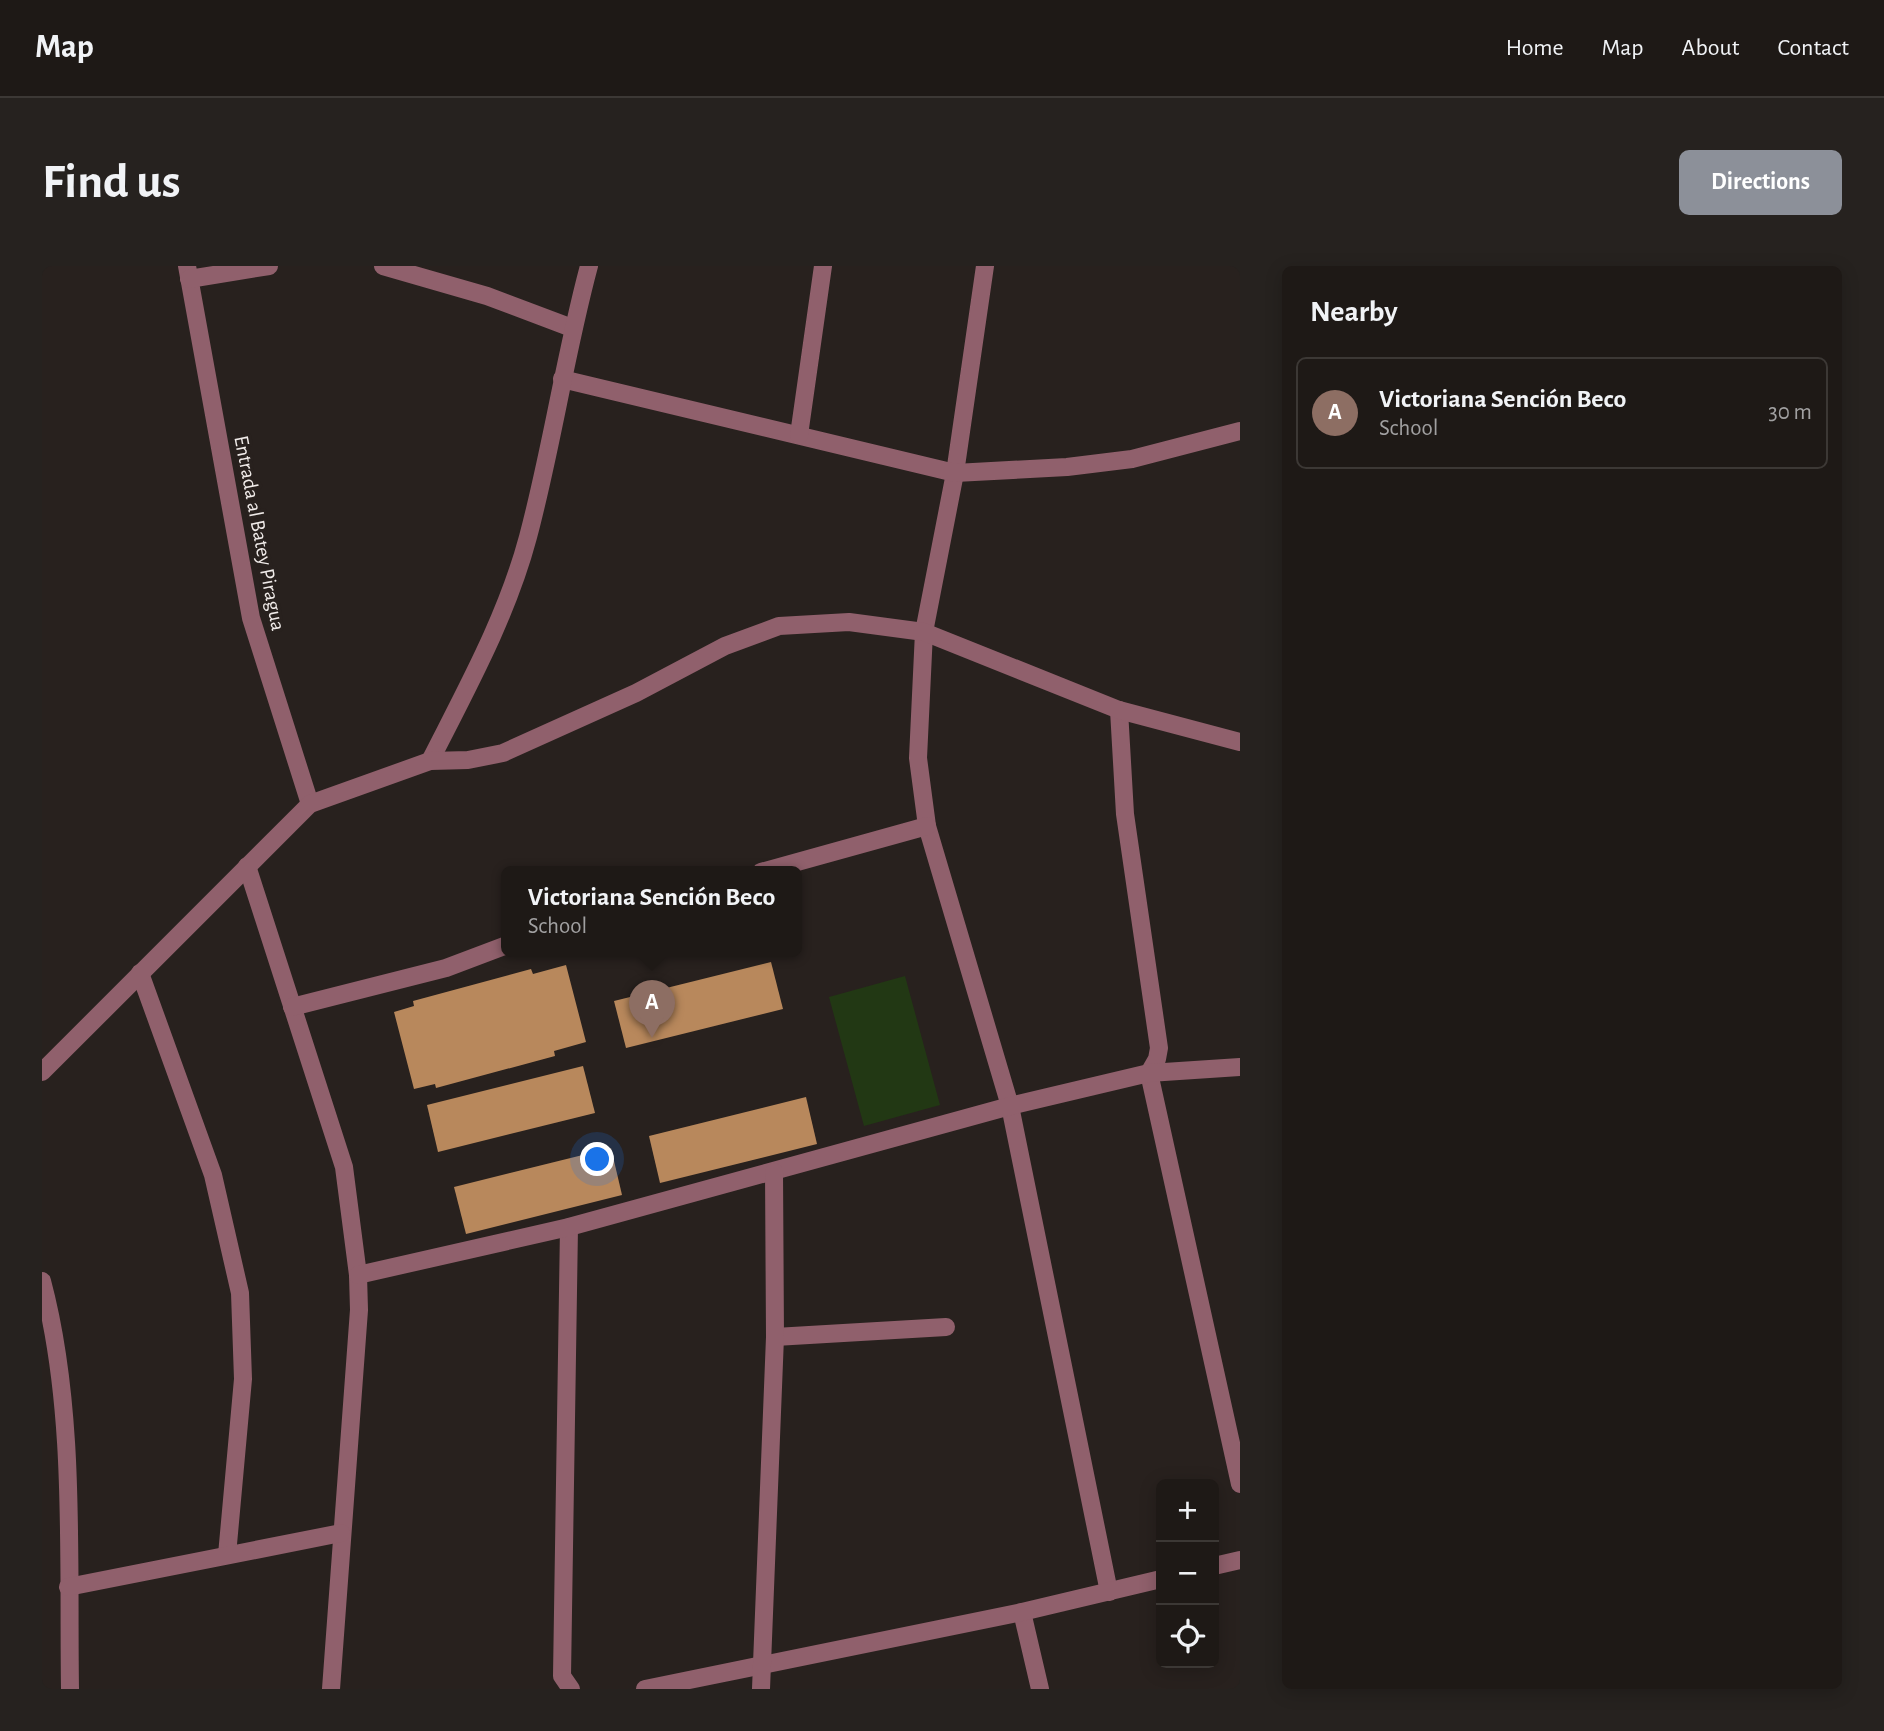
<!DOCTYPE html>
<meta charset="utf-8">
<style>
body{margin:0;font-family:"Alegreya Sans",sans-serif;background:#26221f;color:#f1f3f6}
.controls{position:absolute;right:21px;bottom:21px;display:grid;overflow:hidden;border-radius:10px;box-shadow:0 4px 18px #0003}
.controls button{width:63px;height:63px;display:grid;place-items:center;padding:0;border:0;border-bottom:2px solid #3c3835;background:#1e1916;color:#f1f3f6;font:35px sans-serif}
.you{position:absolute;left:556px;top:894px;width:24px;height:24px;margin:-18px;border:5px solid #fff;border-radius:50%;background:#1a73e8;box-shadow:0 0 0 10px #1a73e833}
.badge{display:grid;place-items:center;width:46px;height:46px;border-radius:50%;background:#8c9099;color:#fff;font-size:23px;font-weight:700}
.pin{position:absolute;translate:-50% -58px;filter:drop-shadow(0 2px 4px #0008)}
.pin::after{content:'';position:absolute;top:37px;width:24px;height:21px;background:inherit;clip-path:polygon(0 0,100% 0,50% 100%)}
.popup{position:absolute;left:459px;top:600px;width:301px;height:91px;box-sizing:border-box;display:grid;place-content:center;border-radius:10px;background:#1e1916;filter:drop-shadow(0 2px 5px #0005);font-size:23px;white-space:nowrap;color:#a1a0a1}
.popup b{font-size:26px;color:#f1f3f6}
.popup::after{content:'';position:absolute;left:50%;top:100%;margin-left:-14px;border:14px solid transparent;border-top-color:#1e1916}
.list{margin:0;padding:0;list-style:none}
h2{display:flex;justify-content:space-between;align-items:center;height:91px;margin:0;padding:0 28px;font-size:30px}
h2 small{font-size:23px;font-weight:400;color:#a1a0a1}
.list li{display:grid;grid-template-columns:46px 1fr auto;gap:21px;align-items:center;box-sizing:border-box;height:112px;margin:0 14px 14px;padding:0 14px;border:2px solid #3c3835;border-radius:10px}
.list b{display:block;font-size:26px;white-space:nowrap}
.list p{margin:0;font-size:23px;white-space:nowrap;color:#a1a0a1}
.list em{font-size:23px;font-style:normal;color:#a1a0a1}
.icon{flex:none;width:38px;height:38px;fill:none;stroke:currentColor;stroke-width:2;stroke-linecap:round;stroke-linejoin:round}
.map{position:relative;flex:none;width:1198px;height:1423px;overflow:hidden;border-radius:10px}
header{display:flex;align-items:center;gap:42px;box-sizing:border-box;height:98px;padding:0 35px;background:#1e1916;border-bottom:2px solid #3c3835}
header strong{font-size:33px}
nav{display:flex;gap:38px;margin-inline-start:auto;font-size:24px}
.intro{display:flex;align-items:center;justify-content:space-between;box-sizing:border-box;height:168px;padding:0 42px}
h1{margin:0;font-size:49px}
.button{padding:18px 32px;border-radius:10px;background:#8c9099;color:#fff;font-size:24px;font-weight:700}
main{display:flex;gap:42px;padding:0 42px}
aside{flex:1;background:#1e1916;border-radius:10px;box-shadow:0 4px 18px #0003}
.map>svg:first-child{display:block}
.green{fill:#223814}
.building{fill:#b8885c}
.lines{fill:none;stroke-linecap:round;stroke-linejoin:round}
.minor{stroke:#90606c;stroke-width:18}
.labels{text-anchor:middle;stroke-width:7;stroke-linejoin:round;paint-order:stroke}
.street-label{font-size:21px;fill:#f0ebe9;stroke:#28211e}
</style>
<header>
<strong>Map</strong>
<nav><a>Home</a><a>Map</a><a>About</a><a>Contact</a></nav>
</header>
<div class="intro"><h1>Find us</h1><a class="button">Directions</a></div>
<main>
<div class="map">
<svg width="1198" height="1423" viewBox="0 0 1198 1423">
<rect width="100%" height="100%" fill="#28211e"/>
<!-- green -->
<path class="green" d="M 863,710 L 898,839 L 822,860 L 787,731 Z"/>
<!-- building -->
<g class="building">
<path d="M 729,696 L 741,743 L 584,782 L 572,735 Z"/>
<path d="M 524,699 L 544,776 L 512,785 L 513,790 L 394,822 L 393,818 L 372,823 L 352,746 L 372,740 L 371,735 L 489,703 L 491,708 Z"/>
<path d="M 541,800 L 553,847 L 396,886 L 385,839 Z"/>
<path d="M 764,831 L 775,878 L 618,917 L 607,870 Z"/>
<path d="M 569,882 L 580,929 L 424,968 L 412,921 Z"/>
</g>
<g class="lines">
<!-- minor -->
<g class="minor">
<path d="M 145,0 L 209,352 L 268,538"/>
<path d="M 341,0 L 445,30 L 530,62"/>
<path d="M 943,0 L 913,207 L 882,366 L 876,492 L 885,560 L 968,840 L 1067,1326"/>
<path d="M 147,13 L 227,0"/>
<path d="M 520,113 L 913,207 L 1025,201 L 1090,193 L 1198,165"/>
<path d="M 757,169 L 781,0"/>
<path d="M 1077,444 L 1083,548 L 1117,782 L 1115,793 L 1107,807 L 1198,1218"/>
<path d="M 388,495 C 425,422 465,350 486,271 C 510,181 523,89 547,0"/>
<path d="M 205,600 L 302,901 L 316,1009 L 317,1044 L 289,1423"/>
<path d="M 719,606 L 885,560"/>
<path d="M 98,707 L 171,909 L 198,1027 L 201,1113 L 185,1289"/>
<path d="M 250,741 L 404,702 L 465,679"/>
<path d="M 0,806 L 268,538 L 388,495 L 426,494 L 461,487 L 594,427 L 683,380 L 737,360 L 807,356 L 882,366 L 1077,444 L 1198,476"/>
<path d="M 527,961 L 520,1410 L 529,1423"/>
<path d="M 316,1009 L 527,961 L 968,840 L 1107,807 L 1198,801"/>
<path d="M 0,1015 C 34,1142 26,1291 28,1423"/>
<path d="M 733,1071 L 904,1061"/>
<path d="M 1172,1300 L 1198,1294"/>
<path d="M 26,1321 L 299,1267"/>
<path d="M 980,1346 L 998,1423"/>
<path d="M 603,1423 L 980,1346 L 1119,1313"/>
<path d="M 719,1423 L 733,1071 L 732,906"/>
</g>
</g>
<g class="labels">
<!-- street labels -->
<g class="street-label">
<text transform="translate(218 267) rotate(79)" y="7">Entrada al Batey Piragua</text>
</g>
</g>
</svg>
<div class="controls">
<button>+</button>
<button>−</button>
<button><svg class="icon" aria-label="locate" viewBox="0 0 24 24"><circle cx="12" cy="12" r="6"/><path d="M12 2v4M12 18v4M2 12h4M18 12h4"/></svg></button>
</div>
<div class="you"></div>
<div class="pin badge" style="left:610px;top:772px;background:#8d6e63">A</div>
<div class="popup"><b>Victoriana Sención Beco</b>School</div>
</div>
<aside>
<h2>Nearby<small></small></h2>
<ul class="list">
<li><span class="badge" style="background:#8d6e63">A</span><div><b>Victoriana Sención Beco</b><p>School</p></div><em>30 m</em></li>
</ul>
</aside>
</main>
